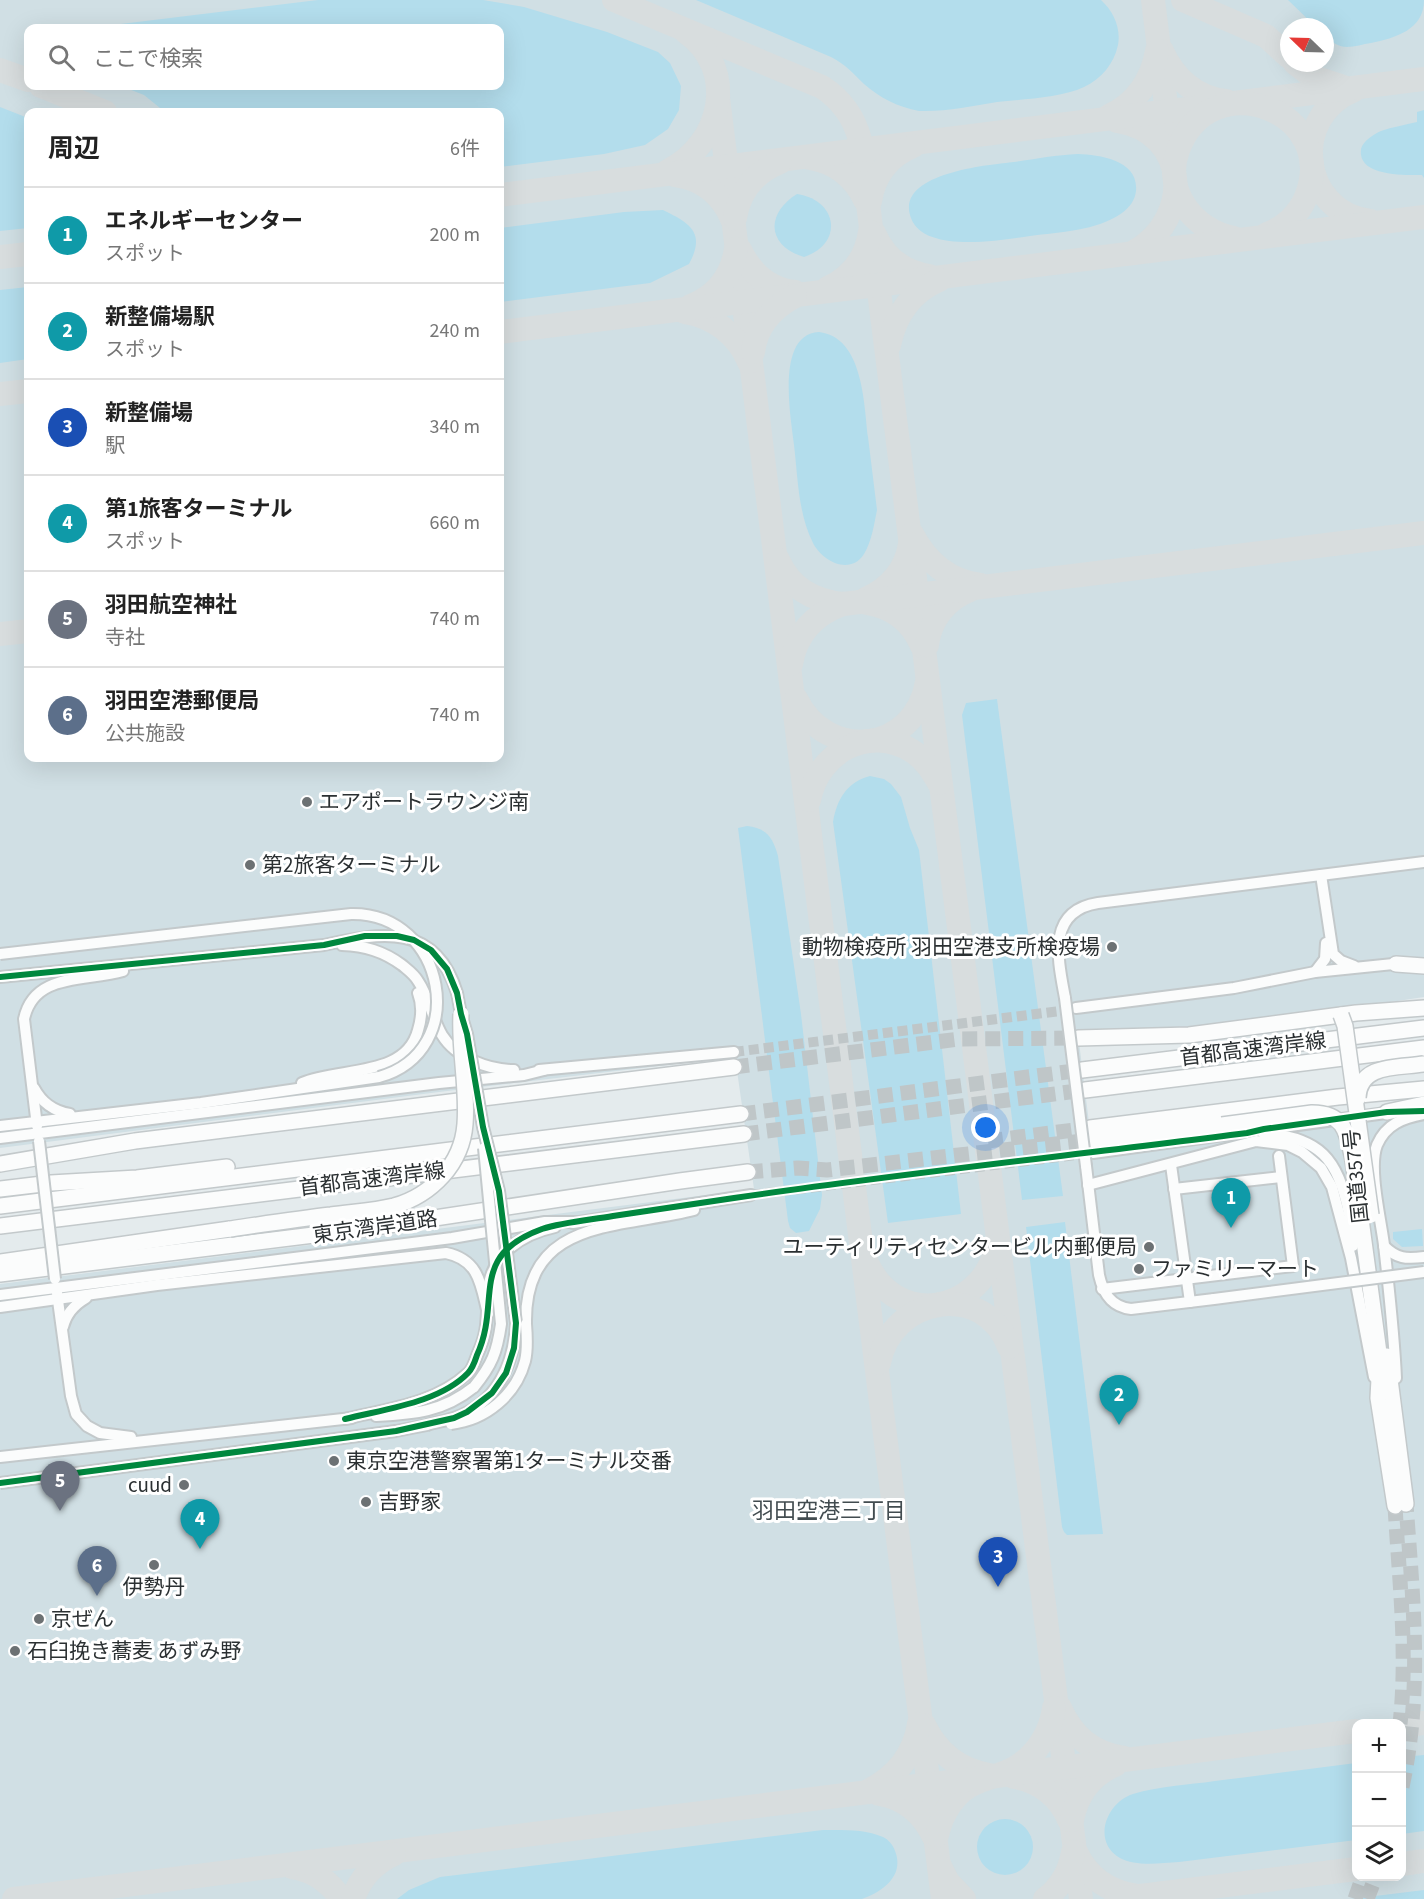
<!DOCTYPE html>
<html lang="ja">
<meta charset="utf-8">
<style>
body{margin:0;font-family:"Source Sans 3","Noto Sans JP",sans-serif;background:#f2f2f2;color:#222}
.controls{position:absolute;right:18px;bottom:18px;display:grid;overflow:hidden;border-radius:12px;box-shadow:0 6px 24px #0002}
.controls button{width:54px;height:54px;display:grid;place-items:center;padding:0;border:0;border-bottom:2px solid #e0e0e0;background:#fff;color:#222;font:30px sans-serif}
.compass{position:absolute;left:1280px;top:18px;width:54px;height:54px;border-radius:50%;background:#fff;box-shadow:0 6px 24px #0002;rotate:293deg}
.you{position:absolute;left:986px;top:1128px;width:21px;height:21px;margin:-15px;border:4px solid #fff;border-radius:50%;background:#1a73e8;box-shadow:0 0 0 9px #1a73e833}
.badge{display:grid;place-items:center;width:39px;height:39px;border-radius:50%;background:#6c7173;color:#fff;font-size:20px;font-weight:700}
.pin{position:absolute;translate:-50% -50px;filter:drop-shadow(0 2px 3px #0008)}
.pin::after{content:'';position:absolute;top:32px;width:21px;height:18px;background:inherit;clip-path:polygon(0 0,100% 0,50% 100%)}
.list{margin:0;padding:0;list-style:none}
h2{display:flex;justify-content:space-between;align-items:center;height:78px;margin:0;padding:0 24px;font-size:26px}
h2 small{font-size:20px;font-weight:400;color:#767676}
.list li{display:grid;grid-template-columns:39px 1fr auto;gap:18px;align-items:center;box-sizing:border-box;height:96px;padding:0 24px;border-top:2px solid #e0e0e0}
.list b{display:block;font-size:22px;white-space:nowrap}
.list p{margin:0;font-size:20px;white-space:nowrap;color:#767676}
.list em{font-size:20px;font-style:normal;color:#767676}
.icon{flex:none;width:33px;height:33px;fill:none;stroke:currentColor;stroke-width:2;stroke-linecap:round;stroke-linejoin:round}
.map{position:relative;flex:none;width:1424px;height:1899px;overflow:hidden}
.search{position:absolute;background:#fff;box-shadow:0 6px 24px #0002;left:24px;top:24px;width:480px;height:66px;display:flex;align-items:center;gap:15px;box-sizing:border-box;padding:0 21px;border-radius:12px;color:#767676;font-size:22px}
.panel{position:absolute;background:#fff;box-shadow:0 6px 24px #0002;left:24px;top:108px;width:480px;height:654px;border-radius:12px}
.map>svg:first-child{display:block}
.built{fill:#d0dfe4;fill-rule:evenodd}
.green{fill:#b3ddec}
.lines{fill:none;stroke-linecap:round;stroke-linejoin:round}
.taxiway{stroke:#d8ddde;stroke-width:24}
.minor-tunnel{stroke:#bfc6c8;stroke-width:10;stroke-dasharray:10 5;stroke-linecap:butt}
.highway-tunnel{stroke:#bfc6c8;stroke-width:15;stroke-dasharray:15 8;stroke-linecap:butt}
.minor-casing{stroke:#c3c9cb;stroke-width:14}
.highway-casing{stroke:#c3c9cb;stroke-width:18}
.minor{stroke:#fbfcfc;stroke-width:10}
.highway{stroke:#fbfcfc;stroke-width:15}
.minor-bridge-casing{stroke:#c3c9cb;stroke-width:14;stroke-linecap:butt}
.highway-bridge-casing{stroke:#c3c9cb;stroke-width:18;stroke-linecap:butt}
.minor-bridge{stroke:#fbfcfc;stroke-width:10}
.highway-bridge{stroke:#fbfcfc;stroke-width:15}
.cycleway-casing{stroke:#fff;stroke-width:10}
.cycleway{stroke:#00873e;stroke-width:6}
.poi-dot{fill:#6c7173;stroke:#fff;stroke-width:2}
.labels{text-anchor:middle;stroke-width:6;stroke-linejoin:round;paint-order:stroke}
.poi-label{font-size:21px;fill:#2b3032;stroke:#fff;text-anchor:start}
.street-label{font-size:21px;fill:#2b3032;stroke:#fff}
.neighbourhood-label{font-size:22px;fill:#424c50;stroke:#fff}
</style>
<div class="map">
<svg width="1424" height="1899" viewBox="0 0 1424 1899">
<rect width="100%" height="100%" fill="#e4ebed"/>
<!-- built -->
<path class="built" d="M 0,0 L 1424,0 L 1424,997 L 1318,1013 L 1165,1032 L 1078,1034 L 1092,1147 L 1424,1105 L 1424,1899 L 0,1899 L 0,1284 L 754,1189 L 735,1057 L 439,1092 L 0,1148 ZM 1289,27 L 1325,27 L 1325,63 L 1289,63 ZM 28,28 L 500,28 L 500,86 L 28,86 ZM 28,112 L 500,112 L 500,758 L 28,758 ZM 1356,1724 L 1402,1724 L 1402,1876 L 1356,1876 Z"/>
<!-- green -->
<g class="green">
<path d="M 318,0 L 483,0 L 524,7 L 607,32 L 658,52 L 670,63 L 681,86 L 679,110 L 668,129 L 645,145 L 604,154 L 500,167 L 500,112 L 165,112 L 144,95 L 121,86 L 500,86 L 500,28 L 88,28 Z"/>
<path d="M 696,0 L 1101,0 C 1114,12 1121,28 1118,45 C 1114,64 1101,79 1084,87 C 1061,98 1023,99 997,102 C 972,106 945,112 919,111 C 898,107 880,98 864,84 C 853,73 845,64 831,57 Z"/>
<path d="M 1288,0 L 1424,0 C 1424,30 1395,38 1371,43 C 1363,44 1355,47 1347,47 C 1339,47 1332,42 1326,38 L 1325,27 L 1316,27 Z"/>
<path d="M 0,107 L 28,118 L 28,228 L 0,231 Z"/>
<path d="M 1424,110 L 1424,178 L 1422,175 C 1406,175 1357,177 1361,149 C 1363,141 1374,134 1381,131 C 1392,127 1405,125 1417,122 L 1417,112 Z"/>
<path d="M 1078,154 C 1100,155 1139,160 1136,191 C 1135,200 1130,207 1122,213 C 1096,231 1060,232 1030,236 C 1001,240 924,254 911,218 C 894,173 988,165 1014,162 C 1035,159 1056,155 1078,154 Z"/>
<path d="M 797,194 C 838,200 844,244 804,257 C 767,246 765,214 797,194 Z"/>
<path d="M 663,210 C 690,223 706,233 689,264 L 650,283 L 500,302 L 500,228 L 624,212 Z"/>
<path d="M 28,287 L 28,359 L 0,363 L 0,290 Z"/>
<path d="M 819,332 C 863,337 864,403 868,437 C 871,461 874,486 877,510 C 874,524 872,541 864,554 C 850,576 822,561 813,543 C 798,513 798,478 794,445 C 791,418 775,334 819,332 Z"/>
<path d="M 997,699 L 1063,1196 L 1022,1200 L 962,715 L 966,703 Z"/>
<path d="M 870,776 L 884,779 L 891,784 L 901,797 L 910,828 L 919,850 L 961,1214 L 888,1223 L 833,822 C 837,799 847,782 870,776 Z"/>
<path d="M 747,826 C 767,828 773,838 778,856 L 801,1014 L 822,1195 L 820,1209 L 809,1231 L 796,1233 L 790,1228 L 788,1221 L 738,828 Z"/>
<path d="M 1065,1222 L 1103,1534 L 1067,1535 L 1064,1532 L 1062,1527 L 1026,1227 Z"/>
<path d="M 1422,1229 L 1423,1246 L 1402,1247 L 1393,1239 L 1393,1232 Z"/>
<path d="M 1424,1755 L 1424,1831 L 1402,1834 L 1402,1757 Z"/>
<path d="M 1356,1763 L 1356,1840 L 1179,1862 C 1161,1863 1136,1867 1120,1858 C 1091,1841 1107,1802 1133,1794 C 1159,1786 1188,1785 1215,1781 C 1262,1775 1309,1769 1356,1763 Z"/>
<circle cx="1005" cy="1847" r="28"/>
<path d="M 823,1830 C 843,1830 865,1829 883,1837 C 889,1840 893,1845 895,1851 C 905,1876 882,1892 862,1899 L 397,1899 L 409,1890 L 440,1877 Z"/>
<path d="M 1424,1890 L 1424,1899 L 1351,1899 Z"/>
</g>
<g class="lines">
<!-- taxiway -->
<g class="taxiway">
<path d="M 614,0 L 822,87 C 842,100 854,117 860,140 L 1081,1899"/>
<path d="M 1153,0 L 1173,161"/>
<path d="M 1183,0 L 1266,36 L 1289,57"/>
<path d="M 1162,51 C 1174,78 1196,98 1226,101"/>
<path d="M 1295,63 L 1313,77 L 1343,87"/>
<path d="M 0,70 L 28,80"/>
<path d="M 41,86 L 105,112"/>
<path d="M 1354,90 C 1289,116 1300,212 1370,221"/>
<path d="M 718,98 L 943,1899"/>
<path d="M 1109,116 C 1136,104 1152,80 1157,51"/>
<path d="M 1117,121 C 1189,132 1194,218 1134,252"/>
<path d="M 810,158 C 835,162 855,177 865,200"/>
<path d="M 668,171 C 722,144 739,70 686,32"/>
<path d="M 675,175 C 701,178 722,194 732,219"/>
<path d="M 500,195 L 1424,79"/>
<path d="M 870,201 C 874,176 889,156 913,146"/>
<path d="M 735,218 C 739,192 755,172 780,162"/>
<path d="M 874,233 C 884,257 904,272 929,276"/>
<path d="M 1234,238 C 1194,231 1163,191 1178,150 C 1210,62 1341,111 1306,197 C 1299,214 1284,228 1267,234"/>
<path d="M 740,250 C 751,273 769,289 795,292"/>
<path d="M 0,257 L 28,254"/>
<path d="M 828,288 C 852,277 866,259 870,232"/>
<path d="M 691,306 C 716,296 732,276 736,249"/>
<path d="M 685,312 C 713,316 738,335 749,362"/>
<path d="M 500,332 L 1424,217"/>
<path d="M 889,345 C 895,316 911,292 939,280"/>
<path d="M 753,352 C 756,326 772,308 795,296"/>
<path d="M 0,394 L 28,391"/>
<path d="M 912,534 C 926,561 949,581 980,585"/>
<path d="M 778,560 C 790,588 814,601 843,604"/>
<path d="M 866,599 C 890,588 906,570 910,544"/>
<path d="M 867,603 C 892,607 912,622 922,646"/>
<path d="M 0,634 L 28,631"/>
<path d="M 927,645 C 930,620 946,599 970,590"/>
<path d="M 791,664 C 796,633 815,614 843,604 L 1424,533"/>
<path d="M 796,699 C 827,763 915,753 927,682"/>
<path d="M 809,800 C 818,752 869,724 912,751 C 925,759 932,771 939,783"/>
<path d="M 867,1263 C 896,1328 981,1315 997,1246"/>
<path d="M 879,1363 C 891,1296 985,1280 1009,1347"/>
<path d="M 1060,1708 C 1072,1736 1094,1754 1124,1758"/>
<path d="M 924,1725 C 937,1752 959,1770 989,1775"/>
<path d="M 1402,1726 L 1424,1723"/>
<path d="M 1014,1777 C 1039,1781 1060,1797 1069,1820"/>
<path d="M 868,1791 C 896,1777 914,1756 919,1724"/>
<path d="M 879,1794 C 905,1798 923,1814 934,1837"/>
<path d="M 1072,1820 C 1077,1794 1091,1775 1115,1765"/>
<path d="M 937,1835 C 942,1812 956,1790 978,1782 C 992,1776 1006,1774 1018,1766 C 1038,1753 1051,1731 1054,1708"/>
<path d="M 1076,1852 C 1088,1878 1109,1892 1137,1896"/>
<path d="M 1402,1864 L 1424,1861"/>
<path d="M 292,1867 C 313,1870 329,1881 341,1899"/>
<path d="M 941,1868 L 948,1882 L 964,1899"/>
<path d="M 14,1899 L 1356,1731"/>
<path d="M 353,1899 C 360,1878 374,1863 394,1854"/>
<path d="M 1045,1899 C 1061,1887 1070,1871 1073,1852"/>
<path d="M 1116,1899 L 1356,1869"/>
</g>
<!-- minor-tunnel -->
<g class="minor-tunnel">
<path d="M 734,1052 L 1076,1009"/>
<path d="M 751,1195 L 1092,1153"/>
</g>
<!-- highway-tunnel -->
<g class="highway-tunnel">
<path d="M 734,1067 L 959,1039 L 1078,1038"/>
<path d="M 741,1114 L 1082,1070"/>
<path d="M 744,1134 L 1085,1090"/>
<path d="M 988,1141 L 1090,1128"/>
<path d="M 748,1172 L 798,1168 L 827,1170 L 1091,1140"/>
<path d="M 1395,1506 C 1399,1578 1408,1651 1400,1724"/>
<path d="M 1402,1787 C 1423,1690 1413,1602 1406,1504"/>
<path d="M 1355,1899 L 1363,1876"/>
<path d="M 1367,1899 L 1376,1876"/>
</g>
<!-- minor casing -->
<g class="minor-casing">
<g id="minor">
<path d="M 1321,875 L 1333,954 L 1341,961 L 1354,966"/>
<path d="M 342,945 C 365,946 383,951 402,965 C 408,970 414,974 418,981 C 429,997 432,1018 442,1035 C 456,1058 489,1070 514,1070"/>
<path d="M 1315,972 L 1325,959 L 1326,943"/>
<path d="M 0,977 L 324,945 C 382,932 436,923 457,993"/>
<path d="M 1065,998 C 1058,960 1046,911 1098,903 L 1424,862"/>
<path d="M 1076,1008 L 1234,988 L 1315,972 L 1403,963"/>
<path d="M 539,1070 L 734,1052"/>
<path d="M 302,1083 C 339,1067 406,1078 418,1030 C 422,1017 423,1006 418,993"/>
<path d="M 34,1088 C 42,1103 53,1111 70,1114"/>
<path d="M 0,1126 L 201,1103 L 379,1077"/>
<path d="M 37,1126 L 24,1019 C 34,972 86,982 123,971"/>
<path d="M 1263,1133 C 1319,1137 1339,1159 1349,1214 C 1350,1224 1353,1235 1353,1246"/>
<path d="M 0,1138 L 439,1083 L 524,1075 L 544,1070"/>
<path d="M 1093,1153 L 1393,1112"/>
<path d="M 1171,1165 L 1190,1302"/>
<path d="M 1086,1166 L 1099,1275 C 1103,1293 1111,1307 1131,1309 L 1214,1299"/>
<path d="M 1088,1185 L 1256,1141 L 1288,1145 L 1302,1152 L 1321,1168 L 1332,1187 L 1351,1258 L 1374,1377"/>
<path d="M 1174,1189 L 1281,1177"/>
<path d="M 573,1223 L 751,1195"/>
<path d="M 1384,1246 C 1397,1259 1406,1259 1424,1257"/>
<path d="M 1102,1289 L 1293,1266 L 1279,1156"/>
<path d="M 57,1293 L 71,1396 L 76,1414 L 87,1426 L 100,1433 L 131,1437"/>
<path d="M 0,1295 L 452,1238 L 545,1222 L 579,1222"/>
<path d="M 0,1307 L 157,1285 L 446,1253 C 480,1260 481,1286 488,1314"/>
<path d="M 526,1324 C 524,1217 620,1229 694,1210"/>
<path d="M 63,1327 C 66,1314 74,1305 86,1298"/>
<path d="M 1396,1378 C 1394,1333 1389,1289 1384,1245 C 1381,1220 1368,1168 1377,1145 C 1386,1124 1403,1118 1424,1114"/>
<path d="M 376,1416 C 414,1414 443,1412 474,1387"/>
<path d="M 345,1419 C 386,1409 435,1404 468,1373 C 473,1369 475,1360 478,1353 C 489,1329 486,1316 488,1291 C 491,1254 522,1234 555,1227"/>
<path d="M 396,1431 L 427,1425"/>
<path d="M 0,1457 L 352,1418"/>
</g>
</g>
<!-- highway casing -->
<g class="highway-casing">
<g id="highway">
<path d="M 1396,964 L 1424,966"/>
<path d="M 1078,1038 L 1189,1035 L 1356,1013 L 1424,1008"/>
<path d="M 1082,1070 L 1424,1028"/>
<path d="M 1085,1090 L 1424,1048"/>
<path d="M 1387,1112 L 1424,1104"/>
<path d="M 1090,1128 L 1338,1097 L 1424,1089"/>
<path d="M 1091,1140 L 1222,1125"/>
<path d="M 1353,1160 L 1380,1360 L 1378,1398 L 1395,1506"/>
<path d="M 0,1164 L 135,1141 L 734,1067"/>
<path d="M 0,1189 L 51,1183 L 137,1178 L 227,1167"/>
<path d="M 0,1206 L 741,1114"/>
<path d="M 0,1226 L 744,1134"/>
<path d="M 0,1262 L 230,1229"/>
<path d="M 0,1274 L 362,1229 L 680,1181 L 748,1172"/>
<path d="M 1387,1356 L 1406,1504"/>
</g>
</g>
<!-- minor -->
<use href="#minor" class="minor"/>
<!-- highway -->
<use href="#highway" class="highway"/>
<!-- minor-bridge casing -->
<g class="minor-bridge-casing">
<g id="minor-bridge">
<path d="M 0,954 L 351,914 C 446,912 472,1051 379,1077"/>
<path d="M 1065,998 L 1086,1166"/>
<path d="M 39,1141 L 55,1279"/>
<path d="M 1214,1299 L 1424,1272"/>
<path d="M 474,1387 C 492,1365 497,1352 501,1324 L 484,1148"/>
<path d="M 451,1424 C 486,1420 516,1395 525,1361 C 528,1349 527,1336 526,1324"/>
<path d="M 427,1425 C 436,1422 445,1421 454,1418 C 497,1404 514,1364 516,1323 L 499,1191 L 483,1127 L 467,1034 L 461,1014 L 457,993"/>
<path d="M 0,1483 L 396,1431"/>
</g>
</g>
<!-- highway-bridge casing -->
<g class="highway-bridge-casing">
<g id="highway-bridge">
<path d="M 1341,1015 L 1345,1026 L 1371,1215"/>
<path d="M 1358,1098 C 1359,1063 1399,1068 1424,1064"/>
<path d="M 1222,1125 L 1312,1113 C 1345,1113 1347,1133 1353,1160"/>
<path d="M 230,1229 C 264,1224 297,1219 331,1215 C 352,1212 374,1211 394,1206 C 432,1195 462,1164 465,1124 C 468,1088 459,1051 461,1014"/>
</g>
</g>
<!-- minor-bridge -->
<use href="#minor-bridge" class="minor-bridge"/>
<!-- highway-bridge -->
<use href="#highway-bridge" class="highway-bridge"/>
<!-- cycleway casing -->
<g class="cycleway-casing">
<g id="cycleway">
<path d="M 0,977 L 324,945 L 365,936 L 397,936 L 414,940 L 431,950 L 447,969 L 457,993 L 461,1014 L 467,1034 L 483,1127 L 499,1191 L 516,1323 L 514,1348 L 506,1373 L 492,1393 L 467,1412 L 454,1418 L 396,1431 L 0,1483"/>
<path d="M 345,1419 C 384,1409 439,1403 468,1373 C 473,1368 475,1361 477,1355 C 502,1301 467,1256 542,1229 C 564,1222 590,1220 613,1216 C 653,1210 694,1204 734,1198 C 905,1173 1076,1155 1247,1133 L 1264,1129 L 1387,1112 L 1424,1111"/>
</g>
</g>
<!-- cycleway -->
<use href="#cycleway" class="cycleway"/>
</g>
<!-- markers -->
<g class="poi-dot">
<circle cx="307" cy="802" r="6"/>
<circle cx="250" cy="865" r="6"/>
<circle cx="1112" cy="947" r="6"/>
<circle cx="1149" cy="1247" r="6"/>
<circle cx="1139" cy="1269" r="6"/>
<circle cx="334" cy="1461" r="6"/>
<circle cx="184" cy="1485" r="6"/>
<circle cx="366" cy="1502" r="6"/>
<circle cx="154" cy="1565" r="6"/>
<circle cx="39" cy="1619" r="6"/>
<circle cx="15" cy="1651" r="6"/>
</g>
<g class="labels">
<!-- poi labels -->
<g class="poi-label">
<text x="319" y="809">エアポートラウンジ南</text>
<text x="262" y="872">第2旅客ターミナル</text>
<text x="1100" y="954" text-anchor="end">動物検疫所 羽田空港支所検疫場</text>
<text x="1137" y="1254" text-anchor="end">ユーティリティセンタービル内郵便局</text>
<text x="1151" y="1276">ファミリーマート</text>
<text x="346" y="1468">東京空港警察署第1ターミナル交番</text>
<text x="172" y="1492" text-anchor="end">cuud</text>
<text x="378" y="1509">吉野家</text>
<text x="154" y="1594" text-anchor="middle">伊勢丹</text>
<text x="51" y="1626">京ぜん</text>
<text x="27" y="1658">石臼挽き蕎麦 あずみ野</text>
</g>
<!-- street labels -->
<g class="street-label">
<text transform="translate(1253 1049) rotate(-7)" y="7">首都高速湾岸線</text>
<text transform="translate(1356 1176) rotate(-96)" y="7">国道357号</text>
<text transform="translate(372 1179) rotate(-7)" y="7">首都高速湾岸線</text>
<text transform="translate(375 1227) rotate(-8)" y="7">東京湾岸道路</text>
</g>
<!-- neighbourhood labels -->
<g class="neighbourhood-label">
<text x="829" y="1518">羽田空港三丁目</text>
</g>
</g>
</svg>
<div class="controls">
<button>+</button>
<button>−</button>
<button><svg class="icon" aria-label="layers" viewBox="0 0 24 24"><path d="M12 4l9 5-9 5-9-5zM3 14l9 5 9-5"/></svg></button>
</div>
<svg class="compass" viewBox="-18 -18 36 36"><path d="M0-13l5 13h-10z" fill="#e53935"/><path d="M0 13l5-13h-10z" fill="#767676"/></svg>
<div class="you"></div>
<div class="pin badge" style="left:1231px;top:1228px;background:#0f9aa8">1</div>
<div class="pin badge" style="left:1119px;top:1425px;background:#0f9aa8">2</div>
<div class="pin badge" style="left:998px;top:1587px;background:#1a4fb4">3</div>
<div class="pin badge" style="left:200px;top:1549px;background:#0f9aa8">4</div>
<div class="pin badge" style="left:60px;top:1511px;background:#6b7280">5</div>
<div class="pin badge" style="left:97px;top:1596px;background:#5c6f8a">6</div>
<div class="search"><svg class="icon" aria-label="search" viewBox="0 0 24 24"><circle cx="10" cy="10" r="6"/><path d="M15 15l6 6"/></svg>ここで検索</div>
<section class="panel">
<h2>周辺<small>6件</small></h2>
<ul class="list">
<li><span class="badge" style="background:#0f9aa8">1</span><div><b>エネルギーセンター</b><p>スポット</p></div><em>200 m</em></li>
<li><span class="badge" style="background:#0f9aa8">2</span><div><b>新整備場駅</b><p>スポット</p></div><em>240 m</em></li>
<li><span class="badge" style="background:#1a4fb4">3</span><div><b>新整備場</b><p>駅</p></div><em>340 m</em></li>
<li><span class="badge" style="background:#0f9aa8">4</span><div><b>第1旅客ターミナル</b><p>スポット</p></div><em>660 m</em></li>
<li><span class="badge" style="background:#6b7280">5</span><div><b>羽田航空神社</b><p>寺社</p></div><em>740 m</em></li>
<li><span class="badge" style="background:#5c6f8a">6</span><div><b>羽田空港郵便局</b><p>公共施設</p></div><em>740 m</em></li>
</ul>
</section>
</div>
